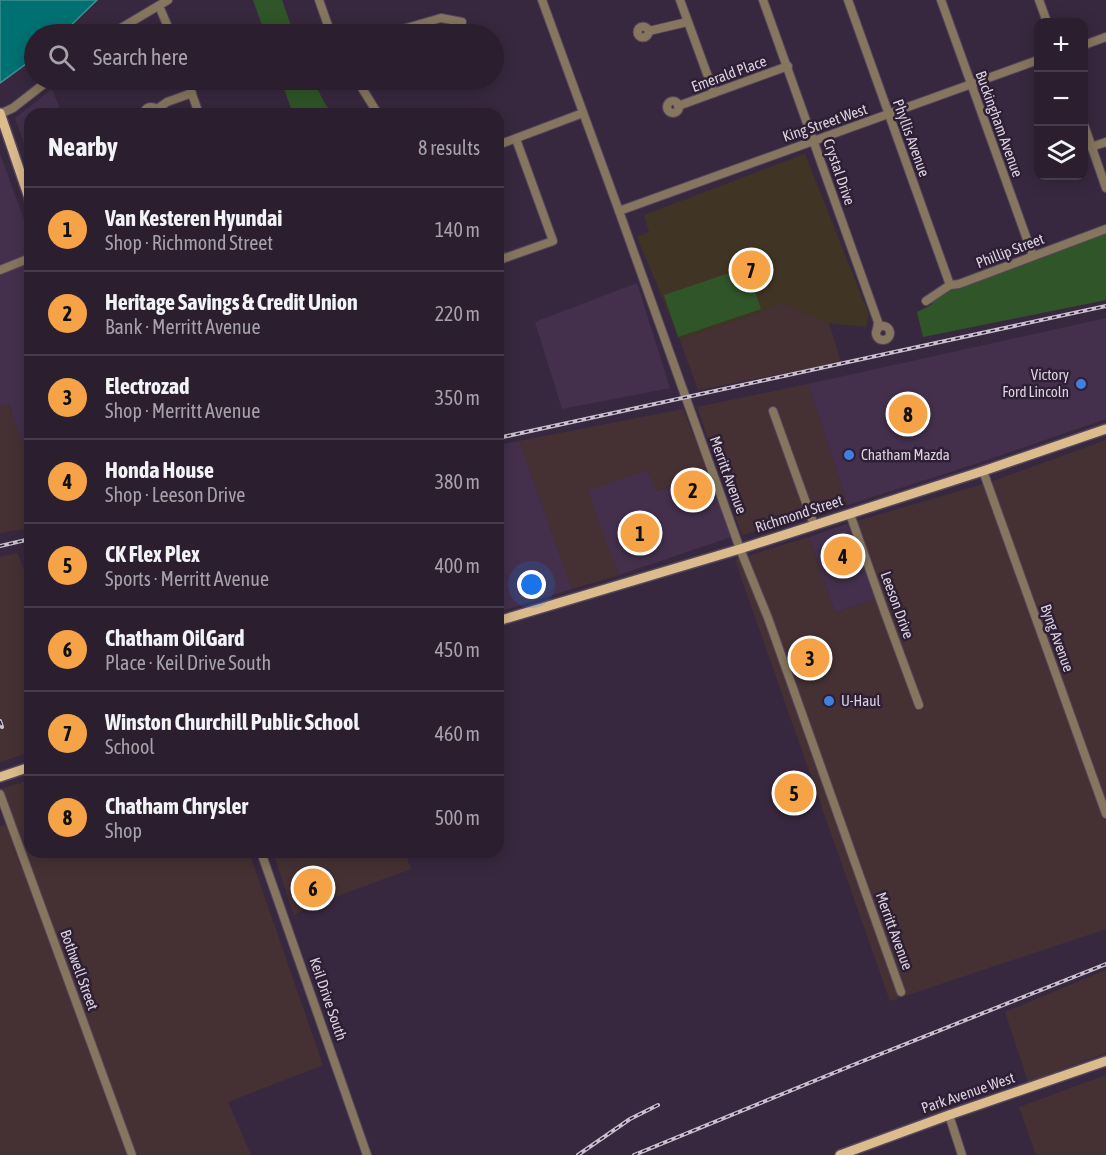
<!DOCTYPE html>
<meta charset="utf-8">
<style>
body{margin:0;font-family:"Asap Condensed",sans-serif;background:#362b3b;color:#f1f3f6}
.controls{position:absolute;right:18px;top:18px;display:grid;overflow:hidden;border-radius:12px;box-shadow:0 3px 15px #0003}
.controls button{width:54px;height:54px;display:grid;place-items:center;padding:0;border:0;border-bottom:2px solid #463c4b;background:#2a1e2f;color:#f1f3f6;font:30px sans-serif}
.you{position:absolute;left:532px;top:585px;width:21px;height:21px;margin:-15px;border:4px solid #fff;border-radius:50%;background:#1a73e8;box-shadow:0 0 0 9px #1a73e833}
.badge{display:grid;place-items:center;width:39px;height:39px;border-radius:50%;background:#f6a247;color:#111;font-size:20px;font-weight:700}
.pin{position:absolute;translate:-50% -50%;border:3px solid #fff;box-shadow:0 2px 6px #0006}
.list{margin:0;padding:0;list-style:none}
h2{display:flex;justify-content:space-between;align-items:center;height:78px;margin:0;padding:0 24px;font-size:26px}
h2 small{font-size:20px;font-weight:400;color:#a5a2aa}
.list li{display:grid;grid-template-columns:39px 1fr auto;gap:18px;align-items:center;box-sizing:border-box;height:84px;padding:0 24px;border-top:2px solid #463c4b}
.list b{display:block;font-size:22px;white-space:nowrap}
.list p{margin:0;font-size:20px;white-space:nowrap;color:#a5a2aa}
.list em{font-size:20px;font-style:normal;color:#a5a2aa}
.icon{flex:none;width:33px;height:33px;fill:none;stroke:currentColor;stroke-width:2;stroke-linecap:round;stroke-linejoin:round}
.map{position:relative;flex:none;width:1106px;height:1155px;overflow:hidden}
.search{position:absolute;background:#2a1e2f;box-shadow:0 3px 15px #0003;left:24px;top:24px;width:480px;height:66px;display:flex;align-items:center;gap:15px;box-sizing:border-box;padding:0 21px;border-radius:33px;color:#a5a2aa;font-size:22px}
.panel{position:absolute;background:#2a1e2f;box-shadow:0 3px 15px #0003;left:24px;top:108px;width:480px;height:750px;border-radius:18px}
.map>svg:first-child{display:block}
.built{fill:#44304d}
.industrial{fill:#453134}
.education{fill:#403525}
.green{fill:#305528}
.water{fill:#007172;stroke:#428e93;stroke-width:1.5}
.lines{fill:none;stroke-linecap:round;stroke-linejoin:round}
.minor-casing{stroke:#55465c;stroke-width:10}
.major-casing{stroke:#55465c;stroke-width:12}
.minor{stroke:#86765f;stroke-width:8}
.major{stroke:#dcbc8d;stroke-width:9}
.rail-casing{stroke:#c9bfce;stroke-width:4}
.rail{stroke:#2e1f35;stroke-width:1.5;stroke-dasharray:4.5;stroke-linecap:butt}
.shop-dot{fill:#3f7fe0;stroke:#2e1f35;stroke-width:2}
.labels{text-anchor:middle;stroke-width:5;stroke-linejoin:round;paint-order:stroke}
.street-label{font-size:15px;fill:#dbd1df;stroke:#2e1f35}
.poi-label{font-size:15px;fill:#dbd1df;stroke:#2e1f35;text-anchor:start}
</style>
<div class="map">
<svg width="1106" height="1155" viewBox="0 0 1106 1155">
<rect width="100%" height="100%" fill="#38283f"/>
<!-- built -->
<g class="built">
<path d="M 52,89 L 62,114 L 30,114 L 30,160 L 15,118 Z"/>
<path d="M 0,154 L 30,236 L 30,253 L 0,264 Z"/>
<path d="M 30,263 L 30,452 L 26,454 L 9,404 L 0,407 L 0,275 Z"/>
<path d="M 637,283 L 670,388 L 562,409 L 535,322 Z"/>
<path d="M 1106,318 L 1106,419 L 975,464 L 848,505 L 808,384 Z"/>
<path d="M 519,441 L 572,589 L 498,612 L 498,445 Z"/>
<path d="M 647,470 L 656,491 L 709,474 L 731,537 L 619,575 L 587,491 Z"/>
<path d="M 847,524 L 876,598 L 835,613 L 809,537 Z"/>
</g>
<!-- industrial -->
<g class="industrial">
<path d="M 782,303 L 829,323 L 841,362 L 698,390 L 680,340 L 761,312 Z"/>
<path d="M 808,384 L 848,505 L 742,535 L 697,407 Z"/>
<path d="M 9,404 L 26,454 L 30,452 L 30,528 L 0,533 L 0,407 Z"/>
<path d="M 683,409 L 709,474 L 655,491 L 647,470 L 588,491 L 619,575 L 572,589 L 519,441 Z"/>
<path d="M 1106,440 L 1106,929 L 890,1001 L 735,560 L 809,537 L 835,613 L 876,598 L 847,524 L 993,481 Z"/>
<path d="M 18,553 L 30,588 L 30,752 L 0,762 L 0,557 Z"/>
<path d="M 30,780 L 30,852 L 249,852 L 323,1065 L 228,1102 L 251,1155 L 0,1155 L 0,826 L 7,824 L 0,807 L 0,789 Z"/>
<path d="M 273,852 L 405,852 L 411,869 L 306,908 L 294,915 Z"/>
<path d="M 1106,970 L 1106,1053 L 1028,1082 L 1005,1012 Z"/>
<path d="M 1106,1075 L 1106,1155 L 1036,1155 L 1019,1107 Z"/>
</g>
<!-- education -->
<path class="education" d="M 805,154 L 869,315 L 866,327 L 829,323 L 782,303 L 761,312 L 680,340 L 637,237 L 649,232 L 644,215 Z"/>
<!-- green -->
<g class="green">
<path d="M 253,0 L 282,0 L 294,34 L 265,34 Z"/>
<path d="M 281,80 L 313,80 L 324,102 L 332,114 L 293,114 Z"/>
<path d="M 1106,232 L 1106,300 L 923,337 L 917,312 L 931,305 L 940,293 L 948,288 Z"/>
<path d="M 747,267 L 761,309 L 678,337 L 664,295 Z"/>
</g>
<!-- water -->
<path class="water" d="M 0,0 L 97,0 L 62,34 L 34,34 L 34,58 L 0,83 Z"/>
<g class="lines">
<!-- minor casing -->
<g class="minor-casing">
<g id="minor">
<path d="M 319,0 L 331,34"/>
<path d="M 542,0 L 619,211 L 740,549 L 768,618 L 901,992"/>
<path d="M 680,0 L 714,93"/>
<path d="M 763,0 L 878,322 L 877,330"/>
<path d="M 848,0 L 950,285"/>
<path d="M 941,0 L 1033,256"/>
<path d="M 1039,0 L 1047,22"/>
<path d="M 159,6 L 171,34"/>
<circle cx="643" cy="32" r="5.5"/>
<path d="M 649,31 L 687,22"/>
<path d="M 111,34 L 168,0"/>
<path d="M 389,34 L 396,31 L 441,18 L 462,22"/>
<path d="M 1084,45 L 1106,37"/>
<path d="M 187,80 L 199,114"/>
<path d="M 357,80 L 378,114"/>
<circle cx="673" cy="107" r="6"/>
<path d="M 678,106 L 788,66"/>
<path d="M 0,114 L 13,108 L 49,80"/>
<path d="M 144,114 C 145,107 151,105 157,109 L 167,102 L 192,93"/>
<path d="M 1084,125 L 1106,188"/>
<path d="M 498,145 L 583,113"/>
<path d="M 1091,147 L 1106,142"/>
<path d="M 619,211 L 1038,60"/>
<path d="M 498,249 L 502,259 L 553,241 L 516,139"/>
<path d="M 0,270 L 30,258"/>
<path d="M 926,301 L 950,285 L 959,284 L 1106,229"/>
<circle cx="883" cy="333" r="7"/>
<path d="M 773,411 L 814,525"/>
<path d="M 983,471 L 1106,814"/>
<path d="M 850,514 L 885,613 L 919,705"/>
<path d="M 0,794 L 132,1155"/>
<path d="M 261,852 L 367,1155"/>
<path d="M 949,1115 L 962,1155"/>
</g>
</g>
<!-- major casing -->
<g class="major-casing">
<g id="major">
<path d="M 0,113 L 30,201"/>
<path d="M 498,621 L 740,549 L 983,471 L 1106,429"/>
<path d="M 0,777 L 30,767"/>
<path d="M 840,1155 L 949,1115 L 1106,1061"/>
</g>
</g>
<!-- minor -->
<use href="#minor" class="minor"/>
<!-- major -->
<use href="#major" class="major"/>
<!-- rail casing -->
<g class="rail-casing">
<g id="rail">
<path d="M 498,438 L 1106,306"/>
<path d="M 0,546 L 30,539"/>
<path d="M 0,721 L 2,727"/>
<path d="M 578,1155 L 630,1119 L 658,1105"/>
<path d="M 634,1155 L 853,1065 L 1106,964"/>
</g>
</g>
<!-- rail -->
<use href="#rail" class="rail"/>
</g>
<!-- markers -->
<g class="shop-dot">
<circle cx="1081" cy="384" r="6"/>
<circle cx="849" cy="455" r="6"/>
<circle cx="829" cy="701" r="6"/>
</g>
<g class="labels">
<!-- street labels -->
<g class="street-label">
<text transform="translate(729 74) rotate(-20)" y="5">Emerald Place</text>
<text transform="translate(825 123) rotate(-19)" y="5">King Street West</text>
<text transform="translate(999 124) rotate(70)" y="5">Buckingham Avenue</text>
<text transform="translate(911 138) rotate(70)" y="5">Phyllis Avenue</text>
<text transform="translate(839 172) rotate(71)" y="5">Crystal Drive</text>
<text transform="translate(1010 251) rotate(-21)" y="5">Phillip Street</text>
<text transform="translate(728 475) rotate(70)" y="5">Merritt Avenue</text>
<text transform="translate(799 514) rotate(-18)" y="5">Richmond Street</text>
<text transform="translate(897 605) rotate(70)" y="5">Leeson Drive</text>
<text transform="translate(1057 638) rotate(70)" y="5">Byng Avenue</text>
<text transform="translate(894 931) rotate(70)" y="5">Merritt Avenue</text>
<text transform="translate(79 970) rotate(70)" y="5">Bothwell Street</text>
<text transform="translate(328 999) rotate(71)" y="5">Keil Drive South</text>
<text transform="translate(968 1093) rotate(-19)" y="5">Park Avenue West</text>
</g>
<!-- poi labels -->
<g class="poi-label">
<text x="1069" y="380" text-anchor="end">Victory<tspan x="1069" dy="17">Ford Lincoln</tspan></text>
<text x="861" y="460">Chatham Mazda</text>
<text x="841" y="706">U-Haul</text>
</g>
</g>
</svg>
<div class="controls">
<button>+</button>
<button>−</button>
<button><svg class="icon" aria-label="layers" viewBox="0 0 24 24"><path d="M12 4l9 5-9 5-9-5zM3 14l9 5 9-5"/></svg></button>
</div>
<div class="you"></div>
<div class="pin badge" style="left:640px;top:533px">1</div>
<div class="pin badge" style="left:693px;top:490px">2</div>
<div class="pin badge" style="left:810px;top:658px">3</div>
<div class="pin badge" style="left:843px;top:556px">4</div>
<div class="pin badge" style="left:794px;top:793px">5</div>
<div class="pin badge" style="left:313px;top:888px">6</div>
<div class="pin badge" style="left:751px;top:270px">7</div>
<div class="pin badge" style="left:908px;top:414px">8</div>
<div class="search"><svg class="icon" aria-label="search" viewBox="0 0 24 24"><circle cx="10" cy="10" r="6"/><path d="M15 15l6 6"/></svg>Search here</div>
<section class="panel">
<h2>Nearby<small>8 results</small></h2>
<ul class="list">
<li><span class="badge">1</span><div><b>Van Kesteren Hyundai</b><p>Shop · Richmond Street</p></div><em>140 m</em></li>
<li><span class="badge">2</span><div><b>Heritage Savings &amp; Credit Union</b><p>Bank · Merritt Avenue</p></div><em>220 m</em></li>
<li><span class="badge">3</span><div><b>Electrozad</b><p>Shop · Merritt Avenue</p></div><em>350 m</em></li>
<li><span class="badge">4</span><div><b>Honda House</b><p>Shop · Leeson Drive</p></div><em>380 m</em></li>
<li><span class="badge">5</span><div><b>CK Flex Plex</b><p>Sports · Merritt Avenue</p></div><em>400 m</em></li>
<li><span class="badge">6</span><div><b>Chatham OilGard</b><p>Place · Keil Drive South</p></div><em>450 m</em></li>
<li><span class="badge">7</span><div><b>Winston Churchill Public School</b><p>School</p></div><em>460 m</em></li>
<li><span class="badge">8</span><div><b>Chatham Chrysler</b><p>Shop</p></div><em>500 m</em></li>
</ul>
</section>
</div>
